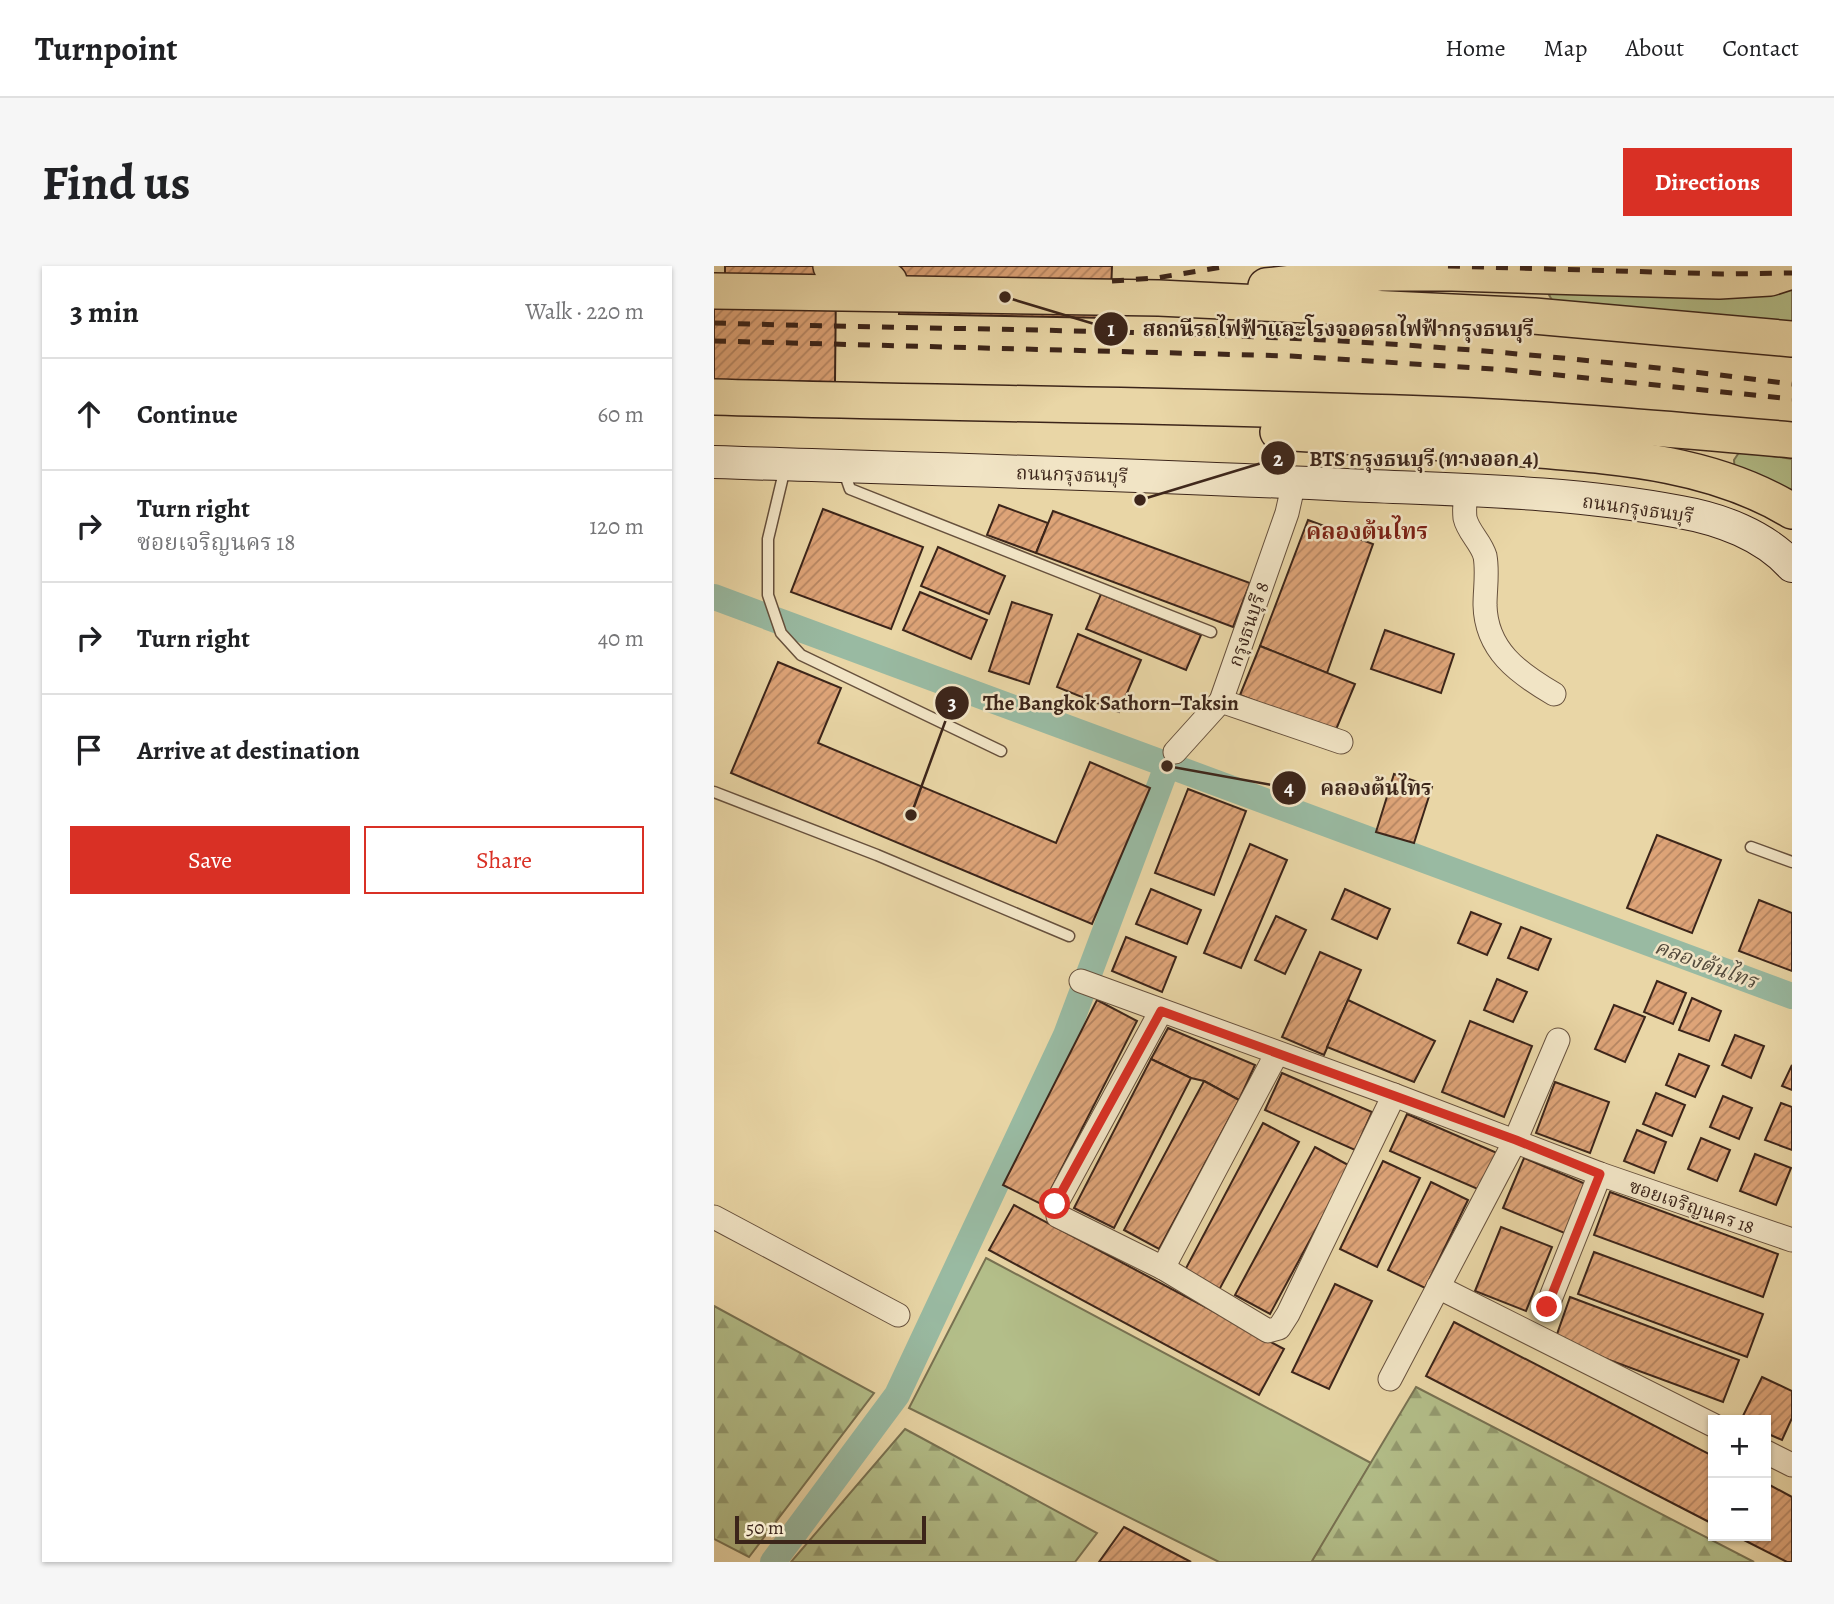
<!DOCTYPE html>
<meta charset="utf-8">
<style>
body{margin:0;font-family:Alegreya,"Noto Serif Thai",serif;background:#f6f6f6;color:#202124}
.controls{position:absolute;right:21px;bottom:21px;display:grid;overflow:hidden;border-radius:0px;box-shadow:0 2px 5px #0004}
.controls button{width:63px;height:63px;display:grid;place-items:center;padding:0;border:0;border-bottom:2px solid #e0e0e0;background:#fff;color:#202124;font:35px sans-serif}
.scale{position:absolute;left:21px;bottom:18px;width:191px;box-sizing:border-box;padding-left:7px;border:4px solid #3c251a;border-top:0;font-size:19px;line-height:24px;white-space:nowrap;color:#3c251a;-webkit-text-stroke:5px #f1e4c5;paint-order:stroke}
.stop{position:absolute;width:21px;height:21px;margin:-16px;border:5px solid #d93025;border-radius:50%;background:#fff}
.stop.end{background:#d93025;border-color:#fff;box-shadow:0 2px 7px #0008}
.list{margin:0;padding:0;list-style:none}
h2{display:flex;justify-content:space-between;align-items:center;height:91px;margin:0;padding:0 28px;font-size:30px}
h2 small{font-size:23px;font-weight:400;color:#757577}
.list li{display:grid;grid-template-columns:46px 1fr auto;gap:21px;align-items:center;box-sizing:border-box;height:112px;padding:0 28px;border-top:2px solid #e0e0e0}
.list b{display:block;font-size:26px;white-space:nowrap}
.list p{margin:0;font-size:23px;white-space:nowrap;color:#757577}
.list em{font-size:23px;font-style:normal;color:#757577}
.actions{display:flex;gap:14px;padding:21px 28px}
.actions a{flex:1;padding:16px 0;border:2px solid #d93025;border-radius:0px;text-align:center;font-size:24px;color:#d93025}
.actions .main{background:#d93025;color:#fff}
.icon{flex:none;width:38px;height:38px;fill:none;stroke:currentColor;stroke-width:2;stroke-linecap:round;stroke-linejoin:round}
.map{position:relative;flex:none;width:1078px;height:1296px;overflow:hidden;border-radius:0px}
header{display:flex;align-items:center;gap:42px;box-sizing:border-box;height:98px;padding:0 35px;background:#fff;border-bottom:2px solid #e0e0e0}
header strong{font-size:33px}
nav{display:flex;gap:38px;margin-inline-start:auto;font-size:24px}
.intro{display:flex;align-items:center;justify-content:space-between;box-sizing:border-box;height:168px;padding:0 42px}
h1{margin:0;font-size:49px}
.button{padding:18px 32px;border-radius:0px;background:#d93025;color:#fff;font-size:24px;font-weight:700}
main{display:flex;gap:42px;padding:0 42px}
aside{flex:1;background:#fff;border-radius:0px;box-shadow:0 2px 5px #0004}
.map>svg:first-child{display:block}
.green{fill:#b3be89;stroke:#787252;stroke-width:2}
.forest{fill:url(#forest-firs);stroke:#787252;stroke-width:2}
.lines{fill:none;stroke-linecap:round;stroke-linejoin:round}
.canal{stroke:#99baa2;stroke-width:26}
.building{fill:url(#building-hatch);stroke:#3c251a;stroke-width:2}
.service-casing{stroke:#67513d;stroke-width:13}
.minor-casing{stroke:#67513d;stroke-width:25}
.secondary-casing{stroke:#3c251a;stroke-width:34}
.primary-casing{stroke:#3c251a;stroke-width:38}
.service{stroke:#f1e4c5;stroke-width:10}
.minor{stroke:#f1e4c5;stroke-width:23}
.secondary{stroke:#f1e4c5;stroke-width:32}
.primary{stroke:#e9d6a6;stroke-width:35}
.rail{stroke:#3c251a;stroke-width:5;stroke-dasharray:12 12;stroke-linecap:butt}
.route{stroke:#d93025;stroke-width:9}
.labels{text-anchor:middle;stroke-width:5;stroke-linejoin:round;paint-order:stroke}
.street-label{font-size:19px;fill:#3c251a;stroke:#f1e4c5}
.water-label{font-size:21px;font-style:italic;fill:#534a3c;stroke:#f1e4c5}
.quarter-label{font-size:23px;font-weight:bold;fill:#7a1f14;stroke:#f1e4c5}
.leader{fill:none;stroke:#3c251a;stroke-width:2.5}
.callout-dot{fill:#3c251a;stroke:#f1e4c5;stroke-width:2.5}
.mark-label{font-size:21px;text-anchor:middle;font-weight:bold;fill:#fff}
.callout-label{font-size:21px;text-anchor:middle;font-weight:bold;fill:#3c251a;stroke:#f1e4c5;stroke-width:5;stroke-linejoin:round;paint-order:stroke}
</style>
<header>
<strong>Turnpoint</strong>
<nav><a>Home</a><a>Map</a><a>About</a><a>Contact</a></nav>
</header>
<div class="intro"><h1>Find us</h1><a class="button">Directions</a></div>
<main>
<aside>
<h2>3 min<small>Walk · 220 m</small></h2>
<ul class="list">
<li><svg class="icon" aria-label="ahead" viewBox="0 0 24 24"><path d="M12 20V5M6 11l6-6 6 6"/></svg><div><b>Continue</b></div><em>60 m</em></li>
<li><svg class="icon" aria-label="right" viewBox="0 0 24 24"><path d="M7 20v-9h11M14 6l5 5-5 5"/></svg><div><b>Turn right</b><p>ซอยเจริญนคร 18</p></div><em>120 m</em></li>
<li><svg class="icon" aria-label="right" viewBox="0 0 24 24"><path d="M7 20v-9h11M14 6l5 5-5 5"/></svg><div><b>Turn right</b></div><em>40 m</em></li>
<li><svg class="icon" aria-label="arrive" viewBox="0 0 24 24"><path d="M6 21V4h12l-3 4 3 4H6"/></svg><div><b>Arrive at destination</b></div></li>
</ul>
<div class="actions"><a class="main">Save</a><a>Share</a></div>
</aside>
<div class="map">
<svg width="1078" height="1296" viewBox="0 0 1078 1296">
<defs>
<pattern id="forest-firs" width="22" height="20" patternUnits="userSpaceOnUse" patternTransform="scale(1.75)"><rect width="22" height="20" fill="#b3be89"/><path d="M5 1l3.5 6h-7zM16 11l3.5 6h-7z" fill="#939a6f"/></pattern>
<pattern id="building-hatch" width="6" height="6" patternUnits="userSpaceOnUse" patternTransform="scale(1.75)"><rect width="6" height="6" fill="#dea478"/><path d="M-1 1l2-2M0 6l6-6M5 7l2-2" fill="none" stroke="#b58562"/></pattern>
</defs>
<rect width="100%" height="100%" fill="#e9d6a6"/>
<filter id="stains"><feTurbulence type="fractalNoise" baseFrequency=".00286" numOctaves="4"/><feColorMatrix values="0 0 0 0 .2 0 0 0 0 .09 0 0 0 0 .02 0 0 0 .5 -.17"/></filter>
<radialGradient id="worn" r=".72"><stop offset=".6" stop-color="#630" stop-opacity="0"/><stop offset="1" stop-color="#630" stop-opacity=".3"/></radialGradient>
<!-- green -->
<g class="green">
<path d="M 1078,18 L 1078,64 L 838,34 L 835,29 L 839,27 Z"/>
<path d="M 1026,185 L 1078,193 L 1078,237 L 1021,207 L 1020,194 Z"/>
<path d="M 272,992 L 657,1197 L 598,1296 L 505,1296 L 195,1142 Z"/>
</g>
<!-- forest -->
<g class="forest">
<path d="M 0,1040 L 160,1127 L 35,1291 L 0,1273 Z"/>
<path d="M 702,1121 L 1040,1296 L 598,1295 Z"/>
<path d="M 191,1163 L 383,1267 L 361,1296 L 77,1296 Z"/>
</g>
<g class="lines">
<!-- canal -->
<g class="canal">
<path d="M 0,331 L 1078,730"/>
<path d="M 59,1296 L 183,1129 L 352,769 L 453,500"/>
</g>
</g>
<!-- building -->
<g class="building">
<path d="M 11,0 L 398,0 L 396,52 L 185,48 L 186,19 L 11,17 Z"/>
<path d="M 0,17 L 122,18 L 121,116 L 0,114 Z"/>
<path d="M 285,239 L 334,257 L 322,287 L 273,269 Z"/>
<path d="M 109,243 L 209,281 L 177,363 L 77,326 Z"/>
<path d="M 339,245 L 536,317 L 519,361 L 322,287 Z"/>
<path d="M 594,254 L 659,278 L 613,407 L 546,380 Z"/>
<path d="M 224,281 L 291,310 L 275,348 L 207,320 Z"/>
<path d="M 206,326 L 273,354 L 257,393 L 189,364 Z"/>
<path d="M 387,328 L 487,369 L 472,404 L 372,363 Z"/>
<path d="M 298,336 L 338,349 L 315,418 L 275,405 Z"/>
<path d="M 671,364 L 740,388 L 727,427 L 657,403 Z"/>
<path d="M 364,368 L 427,394 L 405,446 L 343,421 Z"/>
<path d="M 546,380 L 641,418 L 621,466 L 526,429 Z"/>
<path d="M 64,396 L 127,422 L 104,477 L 342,577 L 376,496 L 436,522 L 378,658 L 17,507 Z"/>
<path d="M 680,508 L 718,521 L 700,577 L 662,566 Z"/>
<path d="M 474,523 L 532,545 L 500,629 L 441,607 Z"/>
<path d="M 943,569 L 1007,594 L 978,667 L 913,642 Z"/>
<path d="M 536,578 L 573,594 L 527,702 L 490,687 Z"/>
<path d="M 437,623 L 487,644 L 473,678 L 422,658 Z"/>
<path d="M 631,623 L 676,643 L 663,673 L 618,653 Z"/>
<path d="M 1045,634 L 1078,647 L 1078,705 L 1025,685 Z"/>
<path d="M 757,646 L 787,658 L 773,689 L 744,677 Z"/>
<path d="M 562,650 L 592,664 L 571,708 L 541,694 Z"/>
<path d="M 807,661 L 837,673 L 824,704 L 794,692 Z"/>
<path d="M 412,671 L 462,691 L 448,726 L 398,705 Z"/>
<path d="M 606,686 L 647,704 L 610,789 L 568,771 Z"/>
<path d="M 783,713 L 813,726 L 799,756 L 770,744 Z"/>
<path d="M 943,715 L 972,727 L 959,758 L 930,746 Z"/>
<path d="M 978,732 L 1007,745 L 995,775 L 965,764 Z"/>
<path d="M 383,734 L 423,755 L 329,939 L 289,919 Z"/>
<path d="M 634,734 L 721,775 L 700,816 L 613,781 Z"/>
<path d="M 900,739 L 931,751 L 911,796 L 881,783 Z"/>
<path d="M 756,755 L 818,780 L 790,851 L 728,826 Z"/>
<path d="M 454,762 L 541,799 L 525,834 L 490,815 L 477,812 L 437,793 Z"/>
<path d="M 1021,769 L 1050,780 L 1037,812 L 1008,799 Z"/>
<path d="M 965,788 L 995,800 L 981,831 L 952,819 Z"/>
<path d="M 437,793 L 477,812 L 400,962 L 360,942 Z"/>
<path d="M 1078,799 L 1078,824 L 1068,820 Z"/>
<path d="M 568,807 L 658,846 L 641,884 L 551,844 Z"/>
<path d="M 490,815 L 525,834 L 445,983 L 410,964 Z"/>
<path d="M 841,816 L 895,836 L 876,887 L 822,867 Z"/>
<path d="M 942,827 L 971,839 L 958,870 L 929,858 Z"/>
<path d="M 1009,830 L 1038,842 L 1025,873 L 996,861 Z"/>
<path d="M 1067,837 L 1078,841 L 1078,884 L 1051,874 Z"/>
<path d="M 693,848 L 783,887 L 766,924 L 676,885 Z"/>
<path d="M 549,857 L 585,876 L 505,1024 L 470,1006 Z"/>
<path d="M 923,864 L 952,876 L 940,907 L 910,895 Z"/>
<path d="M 987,872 L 1016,884 L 1003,915 L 974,903 Z"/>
<path d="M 601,881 L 636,900 L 556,1048 L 521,1029 Z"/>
<path d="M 1041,888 L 1077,902 L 1062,939 L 1026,925 Z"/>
<path d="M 810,892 L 874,919 L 853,968 L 789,942 Z"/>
<path d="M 669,895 L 706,912 L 663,1001 L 626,983 Z"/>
<path d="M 717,916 L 754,934 L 711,1022 L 674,1004 Z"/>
<path d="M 896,926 L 1064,988 L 1049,1031 L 880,969 Z"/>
<path d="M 300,939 L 570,1083 L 545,1129 L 275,984 Z"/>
<path d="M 787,961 L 838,981 L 812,1045 L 761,1025 Z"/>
<path d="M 880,986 L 1049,1048 L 1033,1091 L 864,1028 Z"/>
<path d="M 621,1018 L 658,1035 L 615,1123 L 578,1106 Z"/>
<path d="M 856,1031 L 1025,1094 L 1009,1136 L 841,1074 Z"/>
<path d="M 740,1056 L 999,1190 L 999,1258 L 712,1110 Z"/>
<path d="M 1048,1111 L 1078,1125 L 1078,1152 L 1068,1174 L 1052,1167 L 1052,1154 L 1027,1154 Z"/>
<path d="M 1052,1217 L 1078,1231 L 1078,1296 L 1073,1296 L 1022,1270 L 1052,1270 Z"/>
<path d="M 410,1261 L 477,1296 L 385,1296 Z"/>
</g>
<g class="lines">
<!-- service casing -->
<g class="service-casing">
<g id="service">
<path d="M 71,202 L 54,273 L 54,329 L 67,367 L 87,389 L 287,485"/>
<path d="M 129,203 L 136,223 L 497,366"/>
<path d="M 0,526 L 163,589 L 355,670"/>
<path d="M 1037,581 L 1078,596"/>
</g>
</g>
<!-- minor casing -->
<g class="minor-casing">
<g id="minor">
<path d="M 752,225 C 751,233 750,243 751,252 C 754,266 767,276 771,290 C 774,306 771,323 771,339 C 772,384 804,407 840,428"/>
<path d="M 507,435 L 627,476"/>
<path d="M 461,486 L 507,435 L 573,247 L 580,216"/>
<path d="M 367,715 L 680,829 L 886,908 L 1078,974"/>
<path d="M 447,745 L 342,938 L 344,950 L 449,1002 L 554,1065 L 565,1062 L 574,1048 L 680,829"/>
<path d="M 0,951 L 184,1049"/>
<path d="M 449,1002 L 563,787"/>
<path d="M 724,1021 L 999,1159"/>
<path d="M 833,1041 L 886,908"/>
<path d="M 676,1113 L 801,875 L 844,774"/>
<path d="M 1052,1186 L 1078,1199"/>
</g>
</g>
<!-- secondary casing -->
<g class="secondary-casing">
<path id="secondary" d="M 0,196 C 211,203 422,208 632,219 C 743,224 857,225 966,246 C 1006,253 1050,269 1078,300"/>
</g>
<!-- primary casing -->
<g class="primary-casing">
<g id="primary">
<path d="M 117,0 L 175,15"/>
<path d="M 552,20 L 666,7 L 738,7 L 1005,15 L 1056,12 L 1078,5"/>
<path d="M 0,25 L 445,32 L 820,50 L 1078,73"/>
<path d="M 0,131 C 246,138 492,139 737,149 C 851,154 965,164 1078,174"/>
<path d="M 564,166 C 642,171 721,176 799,182 C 895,190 994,194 1078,245"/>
</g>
</g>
<!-- service -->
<use href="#service" class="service"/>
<!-- minor -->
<use href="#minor" class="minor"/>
<!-- secondary -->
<use href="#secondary" class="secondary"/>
<!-- primary -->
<use href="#primary" class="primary"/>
<!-- rail -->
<g class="rail">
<path d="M 734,0 L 1008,8 L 1078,7"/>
<path d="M 398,15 L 442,12 L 514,0"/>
<path d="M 0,57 C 235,64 471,63 705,80 C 830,89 954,102 1078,118"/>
<path d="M 0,75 L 577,90 L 794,104 L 1078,133"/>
</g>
</g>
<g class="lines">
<!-- route -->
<path class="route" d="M 341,938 L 447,745 L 802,874 L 886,908 L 833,1041"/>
</g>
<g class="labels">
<!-- street labels -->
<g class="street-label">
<text transform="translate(358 208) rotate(2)" y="7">ถนนกรุงธนบุรี</text>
<text transform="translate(924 242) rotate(8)" y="7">ถนนกรุงธนบุรี</text>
<text transform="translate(534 358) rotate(-71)" y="7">กรุงธนบุรี 8</text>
<text transform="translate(978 940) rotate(19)" y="7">ซอยเจริญนคร 18</text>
</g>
<!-- water labels -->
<g class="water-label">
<text transform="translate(992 698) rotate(20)" y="7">คลองต้นไทร</text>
</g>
<!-- quarter labels -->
<g class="quarter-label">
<text x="653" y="273">คลองต้นไทร</text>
</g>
</g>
<!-- callouts -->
<path class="leader" d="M291 31L397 63M426 234L564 192M197 549L238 437M453 500L575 522"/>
<g class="callout-dot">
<circle cx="291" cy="31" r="7"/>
<circle cx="426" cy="234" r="7"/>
<circle cx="197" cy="549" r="7"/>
<circle cx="453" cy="500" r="7"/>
<circle cx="397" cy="63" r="18"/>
<circle cx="564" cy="192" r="18"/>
<circle cx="238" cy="437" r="18"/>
<circle cx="575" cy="522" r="18"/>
</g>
<g class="mark-label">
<text x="397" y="70">1</text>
<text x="564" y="200">2</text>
<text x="238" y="444">3</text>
<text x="575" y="529">4</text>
</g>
<g class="callout-label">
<text x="624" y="70">สถานีรถไฟฟ้าและโรงจอดรถไฟฟ้ากรุงธนบุรี</text>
<text x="710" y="200">BTS กรุงธนบุรี (ทางออก 4)</text>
<text x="397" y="444">The Bangkok Sathorn–Taksin</text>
<text x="662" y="529">คลองต้นไทร</text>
</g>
<rect width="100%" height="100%" filter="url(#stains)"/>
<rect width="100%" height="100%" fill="url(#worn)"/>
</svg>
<div class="controls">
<button>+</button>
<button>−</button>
</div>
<div class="scale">50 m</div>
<div class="stop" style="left:341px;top:938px"></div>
<div class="stop end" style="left:833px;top:1041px"></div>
</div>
</main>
